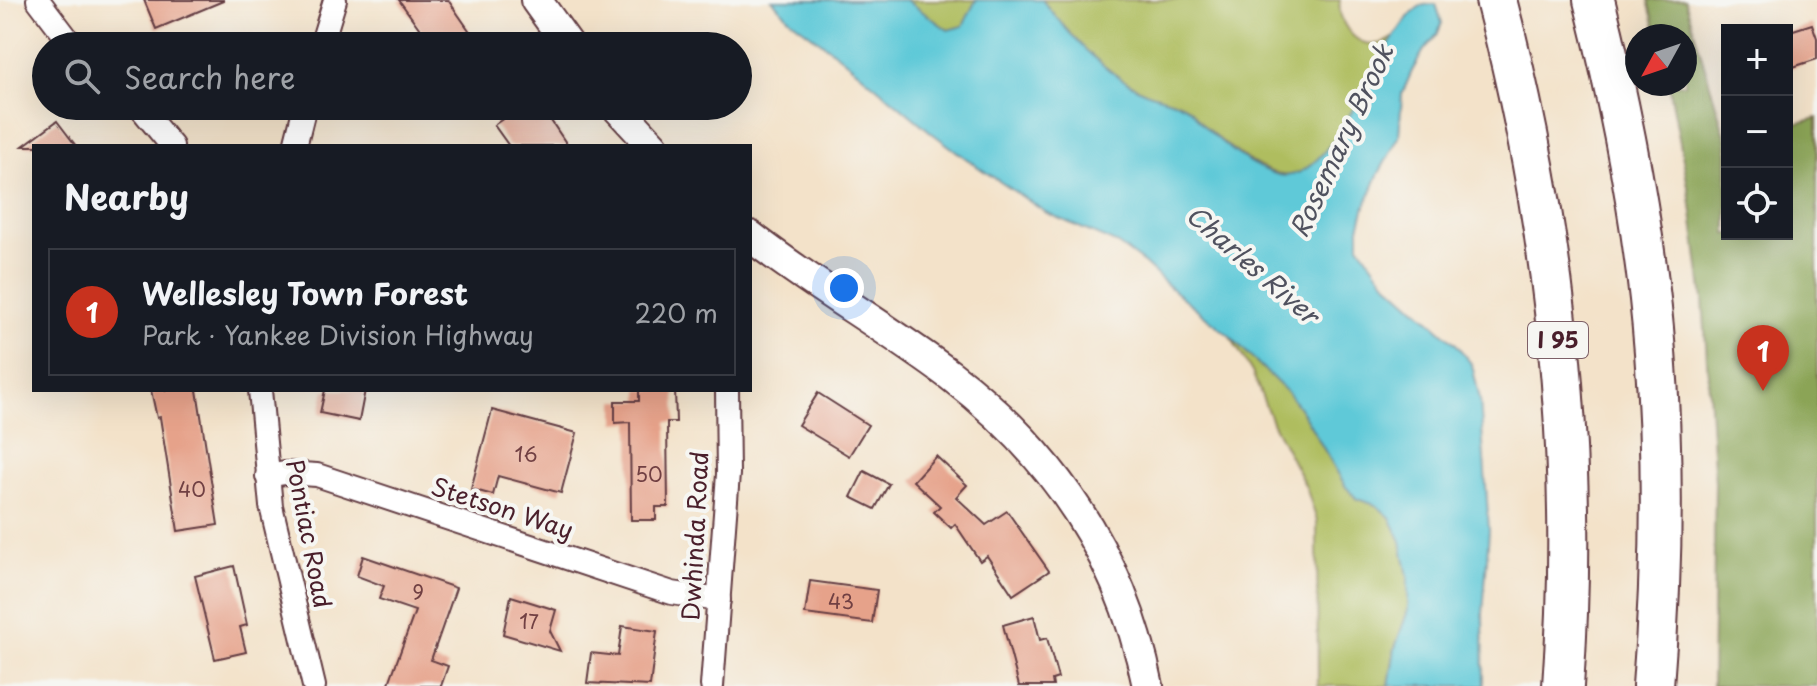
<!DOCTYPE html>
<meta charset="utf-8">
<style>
body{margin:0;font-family:"Playpen Sans",sans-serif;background:#20242c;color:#f1f3f6}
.controls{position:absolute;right:24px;top:24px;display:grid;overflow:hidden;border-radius:0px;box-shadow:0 8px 32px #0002}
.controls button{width:72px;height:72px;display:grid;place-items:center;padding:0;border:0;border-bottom:2px solid #363941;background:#171b24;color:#f1f3f6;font:40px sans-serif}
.compass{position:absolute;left:1625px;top:24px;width:72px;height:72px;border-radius:50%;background:#171b24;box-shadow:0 8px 32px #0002;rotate:230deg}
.you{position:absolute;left:844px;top:288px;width:28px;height:28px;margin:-20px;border:6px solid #fff;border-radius:50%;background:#1a73e8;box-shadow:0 0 0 12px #1a73e833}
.badge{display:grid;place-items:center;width:52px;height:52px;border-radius:50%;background:#c8321e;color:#fff;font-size:26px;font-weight:700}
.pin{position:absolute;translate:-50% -66px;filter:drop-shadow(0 2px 4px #0008)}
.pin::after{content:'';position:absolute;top:42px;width:28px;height:24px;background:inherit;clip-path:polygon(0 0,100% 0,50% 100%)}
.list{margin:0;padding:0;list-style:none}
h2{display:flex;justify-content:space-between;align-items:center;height:104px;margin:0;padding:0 32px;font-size:34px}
h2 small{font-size:26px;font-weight:400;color:#9ea1a6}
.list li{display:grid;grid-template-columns:52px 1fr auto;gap:24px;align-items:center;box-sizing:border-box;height:128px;margin:0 16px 16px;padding:0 16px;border:2px solid #363941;border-radius:0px}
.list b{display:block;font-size:30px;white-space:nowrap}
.list p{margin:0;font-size:26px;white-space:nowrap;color:#9ea1a6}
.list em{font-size:26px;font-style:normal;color:#9ea1a6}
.icon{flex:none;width:44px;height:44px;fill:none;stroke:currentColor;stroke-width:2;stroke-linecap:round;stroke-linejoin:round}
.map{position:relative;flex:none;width:1817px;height:686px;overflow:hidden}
.search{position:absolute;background:#171b24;box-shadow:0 8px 32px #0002;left:32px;top:32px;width:720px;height:88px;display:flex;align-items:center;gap:20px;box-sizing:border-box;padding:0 28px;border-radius:44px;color:#9ea1a6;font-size:30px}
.panel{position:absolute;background:#171b24;box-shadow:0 8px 32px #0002;left:32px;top:144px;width:720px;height:248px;border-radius:0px}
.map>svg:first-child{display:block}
.green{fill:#afbd5f;stroke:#7c6e45;stroke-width:2}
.forest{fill:#8ba456;stroke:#6a6240;stroke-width:2}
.water{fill:#5ec9d8;stroke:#547482;stroke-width:2}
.building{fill:#e6a28a}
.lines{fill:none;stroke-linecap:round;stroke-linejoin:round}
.minor-casing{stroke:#633c43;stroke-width:26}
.secondary-casing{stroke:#633c43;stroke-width:34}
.motorway-casing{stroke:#633c43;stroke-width:44}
.minor{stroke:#fff;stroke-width:22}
.secondary{stroke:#fff;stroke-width:30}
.motorway{stroke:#fff;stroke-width:40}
.labels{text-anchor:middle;stroke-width:8;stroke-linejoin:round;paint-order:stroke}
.number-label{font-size:20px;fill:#714043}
.shield{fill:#f6f6f2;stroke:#7e6067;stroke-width:2}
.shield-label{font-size:22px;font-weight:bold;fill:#4a1f2b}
.street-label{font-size:24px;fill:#4a1f2b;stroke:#f6f6f2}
.water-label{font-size:26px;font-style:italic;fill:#50525f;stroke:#f6f6f2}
</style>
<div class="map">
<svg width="1817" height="686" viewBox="0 0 1817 686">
<rect width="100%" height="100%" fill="#f6f6f2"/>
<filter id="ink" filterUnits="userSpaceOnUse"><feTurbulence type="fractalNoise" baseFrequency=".0125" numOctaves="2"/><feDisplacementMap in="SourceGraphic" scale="16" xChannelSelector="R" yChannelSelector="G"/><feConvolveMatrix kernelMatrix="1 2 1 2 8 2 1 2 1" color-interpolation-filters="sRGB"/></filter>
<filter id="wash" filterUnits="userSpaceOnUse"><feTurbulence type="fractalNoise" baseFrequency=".006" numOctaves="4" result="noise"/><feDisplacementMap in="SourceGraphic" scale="32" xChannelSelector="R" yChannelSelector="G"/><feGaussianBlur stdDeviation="1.8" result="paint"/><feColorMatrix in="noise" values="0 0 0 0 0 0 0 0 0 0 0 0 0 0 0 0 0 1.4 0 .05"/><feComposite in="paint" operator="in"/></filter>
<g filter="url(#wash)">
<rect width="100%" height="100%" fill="#f3e2c9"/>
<!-- green -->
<g class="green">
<path d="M 906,0 L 976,0 L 977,3 L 963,26 L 948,30 Z"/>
<path d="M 1042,0 L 1340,0 C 1337,19 1351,43 1372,44 C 1382,45 1389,40 1397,35 C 1376,69 1336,152 1304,172 C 1277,189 1222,143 1203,125 C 1198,120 1194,112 1187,107 C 1174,98 1155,98 1141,90 C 1100,70 1070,35 1042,0 Z"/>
<path d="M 1230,336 L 1290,395 L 1306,418 L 1346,487 L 1357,499 L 1376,505 L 1390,517 L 1401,541 L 1408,576 L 1408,610 L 1395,648 L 1389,686 L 1318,686 L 1317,521 L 1306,487 L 1273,424 L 1252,372 Z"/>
</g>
<!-- forest -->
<path class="forest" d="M 1648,0 L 1685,0 L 1727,142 L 1727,234 L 1787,234 L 1787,126 L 1817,118 L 1817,686 L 1712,686 L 1715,483 L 1703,299 L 1690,197 L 1669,84 L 1685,84 L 1685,36 L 1657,36 Z"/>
<!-- water -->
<path class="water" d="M 772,0 L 906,0 L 948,30 L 963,26 L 976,0 L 1042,0 C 1070,35 1100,70 1141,90 C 1155,97 1173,98 1187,107 C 1193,111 1197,119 1203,125 C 1222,144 1252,168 1279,175 C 1335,187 1379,35 1419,7 C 1424,4 1430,4 1436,4 L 1442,23 L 1437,35 L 1424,50 L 1412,71 L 1402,94 L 1399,137 L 1378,175 L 1365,206 L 1359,228 L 1359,245 L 1384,280 L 1456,344 L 1472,365 L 1480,400 L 1489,530 L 1483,614 L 1484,686 L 1389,686 L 1395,648 L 1408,610 L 1408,576 L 1401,541 L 1390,517 L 1376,505 L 1357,499 L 1346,487 L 1306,418 L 1290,395 L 1230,336 L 1173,290 L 1145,264 L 1118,244 L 1047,213 L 975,165 L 932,133 L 842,58 L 790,19 Z"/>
<g id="blocks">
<!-- building -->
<g class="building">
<path d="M 144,0 L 223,0 L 223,1 L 156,29 Z"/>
<path d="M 399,0 L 448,0 L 480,46 L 432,46 Z"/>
<path d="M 1812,24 L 1817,38 L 1817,59 L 1787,69 L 1787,32 Z"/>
<path d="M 496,106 L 541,106 L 568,146 L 509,146 L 494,125 L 504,118 Z"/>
<path d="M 57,121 L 76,146 L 23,146 Z"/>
<path d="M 151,390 L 197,390 L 218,525 L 178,531 L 160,417 L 157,418 Z"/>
<path d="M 325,390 L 365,390 L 359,421 L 320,413 Z"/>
<path d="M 639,390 L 675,390 L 676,422 L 667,422 L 668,507 L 656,507 L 656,520 L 631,520 L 630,422 L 615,423 L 615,401 L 639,401 Z"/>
<path d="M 818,393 L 868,425 L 849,456 L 798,425 Z"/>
<path d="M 492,410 L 577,433 L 561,493 L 498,476 L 493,495 L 471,489 Z"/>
<path d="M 936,456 L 967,485 L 956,497 L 986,525 L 1007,511 L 1049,571 L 1013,595 L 987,556 L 980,561 L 955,524 L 951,528 L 934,512 L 940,506 L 913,481 Z"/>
<path d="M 864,471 L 889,484 L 875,509 L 851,497 Z"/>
<path d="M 363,556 L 456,588 L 431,660 L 448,666 L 441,686 L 388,686 L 415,611 L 379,599 L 384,586 L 357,576 Z"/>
<path d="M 234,566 L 247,625 L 240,627 L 246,652 L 215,659 L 195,576 Z"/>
<path d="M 810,581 L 877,590 L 872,623 L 805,614 Z"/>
<path d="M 511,596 L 556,610 L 550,631 L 560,651 L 503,634 Z"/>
<path d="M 1034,616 L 1040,640 L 1047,638 L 1058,678 L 1052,680 L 1053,686 L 1019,686 L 1003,625 Z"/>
<path d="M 622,626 L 657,631 L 650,686 L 587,683 L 591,653 L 618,656 Z"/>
</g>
</g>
</g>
<g filter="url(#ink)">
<use href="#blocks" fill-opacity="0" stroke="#633c43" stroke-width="2"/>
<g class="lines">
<!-- minor casing -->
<g class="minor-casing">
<g id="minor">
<path d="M 38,0 L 73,46"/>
<path d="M 321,46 L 335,0"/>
<path d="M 139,106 L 172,146"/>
<path d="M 295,146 L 305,106"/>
<path d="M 260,390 L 271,506 L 314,686"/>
<path d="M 267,476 L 285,473 L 317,475 L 672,593 L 719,600"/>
<path d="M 712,686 L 728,474 L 727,390"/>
</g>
</g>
<!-- secondary casing -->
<g class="secondary-casing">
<g id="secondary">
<path d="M 536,0 L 569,46"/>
<path d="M 616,106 L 653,146"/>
<path d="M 750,236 C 814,286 885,326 950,375 C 1054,454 1122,557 1148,686"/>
</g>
</g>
<!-- motorway casing -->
<g class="motorway-casing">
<g id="motorway">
<path d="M 1496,0 C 1555,224 1580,455 1563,686"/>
<path d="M 1594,0 C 1623,116 1646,234 1655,352 C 1664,463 1662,575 1653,686"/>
</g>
</g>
<!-- minor -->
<use href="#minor" class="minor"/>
<!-- secondary -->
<use href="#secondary" class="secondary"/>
<!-- motorway -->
<use href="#motorway" class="motorway"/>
</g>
</g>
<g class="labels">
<!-- number labels -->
<g class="number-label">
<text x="526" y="462">16</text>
<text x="649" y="482">50</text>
<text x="192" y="497">40</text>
<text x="418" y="600">9</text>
<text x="841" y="609">43</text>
<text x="529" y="629">17</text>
</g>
<!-- shield labels -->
<rect class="shield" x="1528" y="322" width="60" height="36" rx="6"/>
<g class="shield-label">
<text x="1558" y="348">I 95</text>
</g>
<!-- street labels -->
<g class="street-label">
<text transform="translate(502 509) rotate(18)" y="8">Stetson Way</text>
<text transform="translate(308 534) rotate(79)" y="8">Pontiac Road</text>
<text transform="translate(696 536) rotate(-87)" y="8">Dwhinda Road</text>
</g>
<!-- water labels -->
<g class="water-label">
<text transform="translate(1342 141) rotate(-65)" y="9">Rosemary Brook</text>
<text transform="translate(1252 265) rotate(41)" y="9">Charles River</text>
</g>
</g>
</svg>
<div class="controls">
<button>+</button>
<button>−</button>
<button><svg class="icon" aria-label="locate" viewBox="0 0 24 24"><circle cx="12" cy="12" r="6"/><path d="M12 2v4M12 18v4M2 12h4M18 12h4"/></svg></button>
</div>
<svg class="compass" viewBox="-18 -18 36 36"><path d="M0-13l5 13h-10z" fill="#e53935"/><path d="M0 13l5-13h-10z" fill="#9ea1a6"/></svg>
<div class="you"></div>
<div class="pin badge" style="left:1763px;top:391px">1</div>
<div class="search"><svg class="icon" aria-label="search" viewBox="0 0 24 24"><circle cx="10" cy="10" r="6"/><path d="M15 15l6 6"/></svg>Search here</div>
<section class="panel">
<h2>Nearby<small></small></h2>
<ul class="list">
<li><span class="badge">1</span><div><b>Wellesley Town Forest</b><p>Park · Yankee Division Highway</p></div><em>220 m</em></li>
</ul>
</section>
</div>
